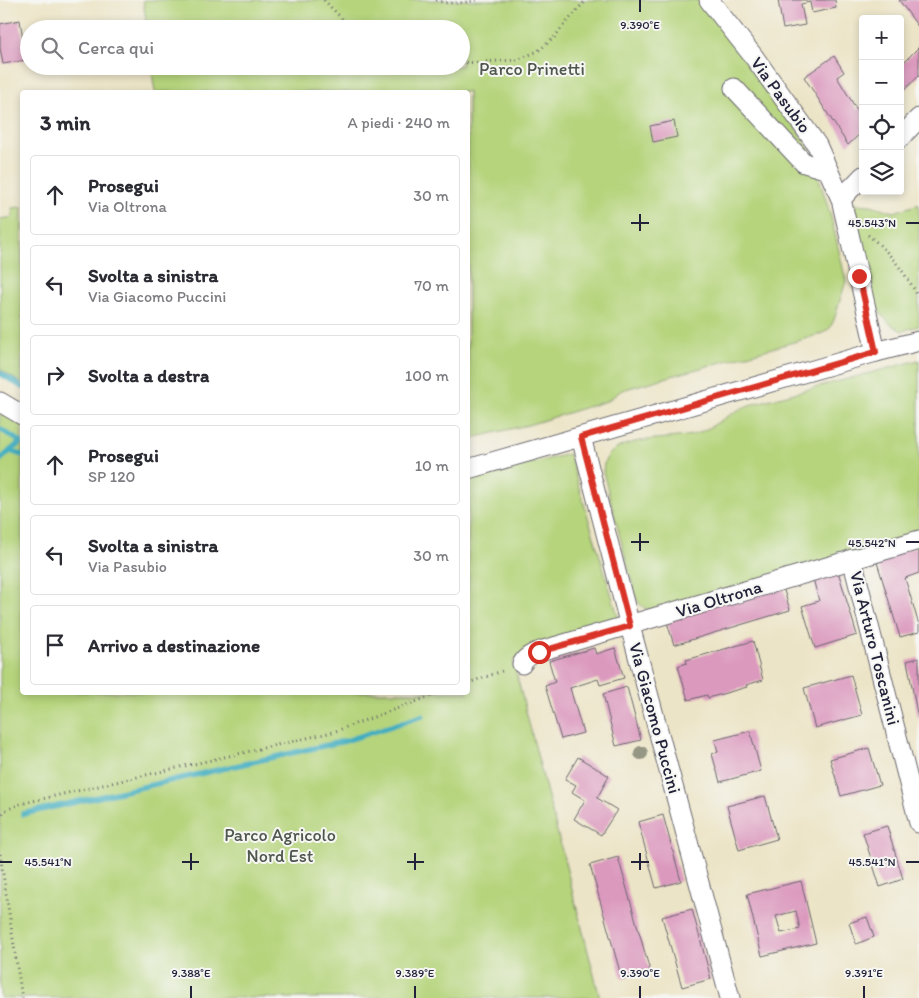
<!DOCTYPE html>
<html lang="it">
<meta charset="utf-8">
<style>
body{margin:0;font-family:Itim,sans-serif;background:#f7f7f7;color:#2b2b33}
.controls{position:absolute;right:15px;top:15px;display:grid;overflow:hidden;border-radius:5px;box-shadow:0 2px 8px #0003}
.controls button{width:45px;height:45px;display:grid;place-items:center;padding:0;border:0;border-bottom:1px solid #e1e1e2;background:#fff;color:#2b2b33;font:25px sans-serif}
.stop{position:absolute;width:15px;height:15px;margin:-11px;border:4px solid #d93025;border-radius:50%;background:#fff}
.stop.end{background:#d93025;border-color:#fff;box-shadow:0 1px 5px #0008}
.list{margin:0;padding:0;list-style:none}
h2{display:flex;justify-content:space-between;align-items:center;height:65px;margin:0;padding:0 20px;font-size:21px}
h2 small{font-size:16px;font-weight:400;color:#7c7c81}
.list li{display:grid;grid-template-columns:32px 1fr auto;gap:15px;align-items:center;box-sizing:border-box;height:80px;margin:0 10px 10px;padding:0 10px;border:1px solid #e1e1e2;border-radius:5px}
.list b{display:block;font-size:19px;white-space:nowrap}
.list p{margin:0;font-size:16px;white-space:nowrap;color:#7c7c81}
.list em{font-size:16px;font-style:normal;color:#7c7c81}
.icon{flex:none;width:28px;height:28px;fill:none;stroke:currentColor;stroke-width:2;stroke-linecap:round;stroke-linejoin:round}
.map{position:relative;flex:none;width:919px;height:998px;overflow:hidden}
.search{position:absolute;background:#fff;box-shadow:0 2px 8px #0003;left:20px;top:20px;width:450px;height:55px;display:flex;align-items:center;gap:12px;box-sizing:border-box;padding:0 18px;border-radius:28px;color:#7c7c81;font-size:19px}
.panel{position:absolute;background:#fff;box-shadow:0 2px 8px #0003;left:20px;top:90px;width:450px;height:605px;border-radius:5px}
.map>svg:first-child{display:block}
.green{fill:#b5d47b;stroke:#6c7b5b}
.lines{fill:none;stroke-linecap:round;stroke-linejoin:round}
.stream{stroke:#41adc0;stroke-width:5.5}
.building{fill:#db99be;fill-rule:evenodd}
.minor-casing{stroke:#69666c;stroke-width:21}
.path{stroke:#69666c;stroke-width:3;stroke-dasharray:1 4;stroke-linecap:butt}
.minor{stroke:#fff;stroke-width:19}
.tree{fill:#959684}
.route{stroke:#d93025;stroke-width:6}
.ticks{fill:none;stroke:#22223b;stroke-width:2}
.labels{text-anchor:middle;stroke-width:4;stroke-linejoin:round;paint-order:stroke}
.park-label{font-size:18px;fill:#4e574e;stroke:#f6f6f2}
.street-label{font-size:18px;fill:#22223b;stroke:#f6f6f2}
.ticks-label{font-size:12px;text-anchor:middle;fill:#22223b;stroke:#f6f6f2;stroke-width:4;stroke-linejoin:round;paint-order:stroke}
</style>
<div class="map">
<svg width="919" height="998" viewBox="0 0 919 998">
<rect width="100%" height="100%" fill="#f6f6f2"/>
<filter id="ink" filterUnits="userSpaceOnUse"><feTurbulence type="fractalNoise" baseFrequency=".02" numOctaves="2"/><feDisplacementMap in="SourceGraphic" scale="10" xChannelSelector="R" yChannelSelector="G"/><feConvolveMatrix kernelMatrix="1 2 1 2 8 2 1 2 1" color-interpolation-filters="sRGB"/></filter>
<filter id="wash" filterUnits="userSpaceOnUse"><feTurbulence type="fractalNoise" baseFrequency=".0096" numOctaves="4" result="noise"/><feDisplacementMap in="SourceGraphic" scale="20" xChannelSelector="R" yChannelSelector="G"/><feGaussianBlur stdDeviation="1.12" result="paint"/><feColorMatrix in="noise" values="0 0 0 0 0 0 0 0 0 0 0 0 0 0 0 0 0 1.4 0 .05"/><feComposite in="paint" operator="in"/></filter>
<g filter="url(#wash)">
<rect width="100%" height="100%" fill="#ece4c6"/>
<!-- green -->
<g class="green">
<path d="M 143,0 L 698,0 L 757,70 L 811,152 L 831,217 L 846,281 L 834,320 L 830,328 L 823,333 L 808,338 L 622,390 L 607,401 L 528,425 L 468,439 L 468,92 L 155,92 L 151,66 L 461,66 L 461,29 L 147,29 Z"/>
<path d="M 854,204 L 871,205 L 894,212 L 919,204 L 919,326 L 902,331 C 888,324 880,315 874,302 Z"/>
<path d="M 22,207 L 22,384 L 0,369 L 0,219 L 13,217 L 12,208 Z"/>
<path d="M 919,360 L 919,536 L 650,610 C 642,608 640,605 636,598 L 603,472 C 603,431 672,443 698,433 C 716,426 731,412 749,405 Z"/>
<path d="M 0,411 L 22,424 L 22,692 L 468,692 L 468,479 L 569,454 L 620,623 L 559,642 L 513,661 L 600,998 L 0,998 Z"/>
</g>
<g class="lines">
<!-- stream -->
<g class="stream">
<path d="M 0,373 L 22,387"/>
<path d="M 0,429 L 21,442 L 10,451 L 22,455"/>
<path d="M 0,460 L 10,451"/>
<path d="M 23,814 L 345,741 L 422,716"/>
</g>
</g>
<g id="blocks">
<!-- building -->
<g class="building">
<path d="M 778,0 L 835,0 L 836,8 L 812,13 L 810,2 L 801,4 L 805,25 L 783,29 Z"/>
<path d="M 899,0 L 919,0 L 919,28 Z"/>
<path d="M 20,20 L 26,60 L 3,64 L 0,48 L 0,24 Z"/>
<path d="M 919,47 L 919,76 L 900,94 L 900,66 Z"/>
<path d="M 834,56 L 844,72 L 837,77 L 857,110 L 863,104 L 863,131 L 848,145 L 804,77 Z"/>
<path d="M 674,121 L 677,137 L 653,142 L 650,126 Z"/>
<path d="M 919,546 L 919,573 L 905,578 L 919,625 L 919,632 L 900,637 L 876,559 Z"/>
<path d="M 837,568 L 857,635 L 815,648 L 802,606 L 819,601 L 812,575 Z"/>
<path d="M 782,584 L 790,610 L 674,645 L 666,619 Z"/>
<path d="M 753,641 L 763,680 L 746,685 L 747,687 L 708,698 L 707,695 L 688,700 L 678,666 L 687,663 L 686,660 Z"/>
<path d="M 594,648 L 596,654 L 615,648 L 624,678 L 600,685 L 598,679 L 570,688 L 583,733 L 561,739 L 545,686 L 555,682 L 549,661 Z"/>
<path d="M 919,658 L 919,718 L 918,718 L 907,661 Z"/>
<path d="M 851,675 L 862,715 L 815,728 L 804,688 Z"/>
<path d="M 627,687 L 641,740 L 616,746 L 603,694 Z"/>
<path d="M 750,731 L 761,771 L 720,782 L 712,754 L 718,752 L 715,740 Z"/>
<path d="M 869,748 L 880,785 L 841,796 L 830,759 Z"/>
<path d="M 578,757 L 609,776 L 597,798 L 617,810 L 601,835 L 574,819 L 585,800 L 572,792 L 576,785 L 565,779 Z"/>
<path d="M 765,796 L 777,839 L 739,850 L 727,806 Z"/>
<path d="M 663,815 L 681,881 L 656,888 L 638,822 Z"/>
<path d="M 887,826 L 903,879 L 880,887 L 863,833 Z"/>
<path d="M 618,857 L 650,971 L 622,979 L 590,865 Z"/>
<path d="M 801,881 L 816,943 L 762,956 L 747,894 ZM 796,911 L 800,929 L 781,933 L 776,916 Z"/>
<path d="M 692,909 L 711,979 L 682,987 L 662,917 Z"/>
<path d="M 867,917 L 874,937 L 856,944 L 849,923 Z"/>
</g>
</g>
</g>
<g filter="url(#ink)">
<use href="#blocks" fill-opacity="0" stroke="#69666c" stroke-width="1"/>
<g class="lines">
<!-- minor casing -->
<g class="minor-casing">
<g id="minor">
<path d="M 709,0 L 754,57 L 817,145 L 841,199 L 876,352"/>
<path d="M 734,88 L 804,163 L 828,170"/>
<path d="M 900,138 L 919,118"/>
<path d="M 841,199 L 863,176"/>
<path d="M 0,402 L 22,415"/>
<path d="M 581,437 L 630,626 L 730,998"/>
<path d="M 468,469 L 876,352 L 919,341"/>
<path d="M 852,559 L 919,823"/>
<path d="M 522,664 C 528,652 545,650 557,646 L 919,540"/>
</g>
</g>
<!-- path -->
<g class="path">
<path d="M 324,0 L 352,29"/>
<path d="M 436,0 C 448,5 464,3 477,0"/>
<path d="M 461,63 L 517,60 L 538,51 L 554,38 L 563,26 L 586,0"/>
<path d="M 868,235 C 890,252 906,274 919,298"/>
<path d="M 468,683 L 505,670"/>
<path d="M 0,818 L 4,811 L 20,804 L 333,732 L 442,692"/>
<path d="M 0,854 L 22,998"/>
</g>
<!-- minor -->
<use href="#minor" class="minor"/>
</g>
<!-- trees -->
<circle class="tree" cx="641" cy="753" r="7"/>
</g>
<g class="lines" filter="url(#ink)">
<!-- route -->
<path class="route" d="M 539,652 L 630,626 L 581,437 L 876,352 L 859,276"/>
</g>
<!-- ticks -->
<path class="ticks" d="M 640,0 L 640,12M 640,214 L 640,231M 631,223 L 649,223M 906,223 L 919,223M 640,533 L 640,551M 631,542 L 649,542M 906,542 L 919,542M 191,853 L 191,870M 415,853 L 415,870M 640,853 L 640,870M 0,862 L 12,862M 182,862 L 199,862M 407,862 L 424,862M 631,862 L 649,862M 906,862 L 919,862M 191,986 L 191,998M 415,986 L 415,998M 640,986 L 640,998M 864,986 L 864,998"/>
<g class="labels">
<!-- park labels -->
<g class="park-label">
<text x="532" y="75">Parco Prinetti</text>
<text x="280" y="841">Parco Agricolo<tspan x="280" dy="21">Nord Est</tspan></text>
</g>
<!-- street labels -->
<g class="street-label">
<text transform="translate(781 95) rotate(54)" y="6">Via Pasubio</text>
<text transform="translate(719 599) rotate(-17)" y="6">Via Oltrona</text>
<text transform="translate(875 648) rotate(76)" y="6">Via Arturo Toscanini</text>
<text transform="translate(655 718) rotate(75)" y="6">Via Giacomo Puccini</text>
</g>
</g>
<g class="ticks-label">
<text x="640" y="29">9.390°E</text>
<text x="872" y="227">45.543°N</text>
<text x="872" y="547">45.542°N</text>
<text x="48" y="866">45.541°N</text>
<text x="872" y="866">45.541°N</text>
<text x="191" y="977">9.388°E</text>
<text x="415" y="977">9.389°E</text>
<text x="640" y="977">9.390°E</text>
<text x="864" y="977">9.391°E</text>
</g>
</svg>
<div class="controls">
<button>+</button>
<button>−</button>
<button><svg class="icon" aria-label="locate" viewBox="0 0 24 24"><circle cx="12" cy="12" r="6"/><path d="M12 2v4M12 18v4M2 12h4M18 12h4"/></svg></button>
<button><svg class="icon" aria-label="layers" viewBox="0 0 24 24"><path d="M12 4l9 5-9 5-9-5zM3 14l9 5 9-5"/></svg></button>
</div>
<div class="stop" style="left:539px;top:652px"></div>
<div class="stop end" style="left:859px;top:276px"></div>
<div class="search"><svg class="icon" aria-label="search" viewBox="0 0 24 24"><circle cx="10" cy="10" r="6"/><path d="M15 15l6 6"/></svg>Cerca qui</div>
<section class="panel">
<h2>3 min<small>A piedi · 240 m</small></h2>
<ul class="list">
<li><svg class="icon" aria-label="ahead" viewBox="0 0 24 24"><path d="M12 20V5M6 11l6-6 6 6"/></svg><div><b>Prosegui</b><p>Via Oltrona</p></div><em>30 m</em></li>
<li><svg class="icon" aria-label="left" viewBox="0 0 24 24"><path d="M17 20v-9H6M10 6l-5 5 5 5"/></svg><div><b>Svolta a sinistra</b><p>Via Giacomo Puccini</p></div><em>70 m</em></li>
<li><svg class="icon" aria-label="right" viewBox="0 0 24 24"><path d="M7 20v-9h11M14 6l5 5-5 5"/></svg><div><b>Svolta a destra</b></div><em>100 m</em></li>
<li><svg class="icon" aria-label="ahead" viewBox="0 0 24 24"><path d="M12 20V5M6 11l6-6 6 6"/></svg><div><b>Prosegui</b><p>SP 120</p></div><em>10 m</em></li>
<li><svg class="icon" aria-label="left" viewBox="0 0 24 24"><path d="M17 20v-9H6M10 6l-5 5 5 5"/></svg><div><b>Svolta a sinistra</b><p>Via Pasubio</p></div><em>30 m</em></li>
<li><svg class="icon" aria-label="arrive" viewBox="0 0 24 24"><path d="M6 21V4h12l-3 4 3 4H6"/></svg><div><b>Arrivo a destinazione</b></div></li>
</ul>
</section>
</div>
